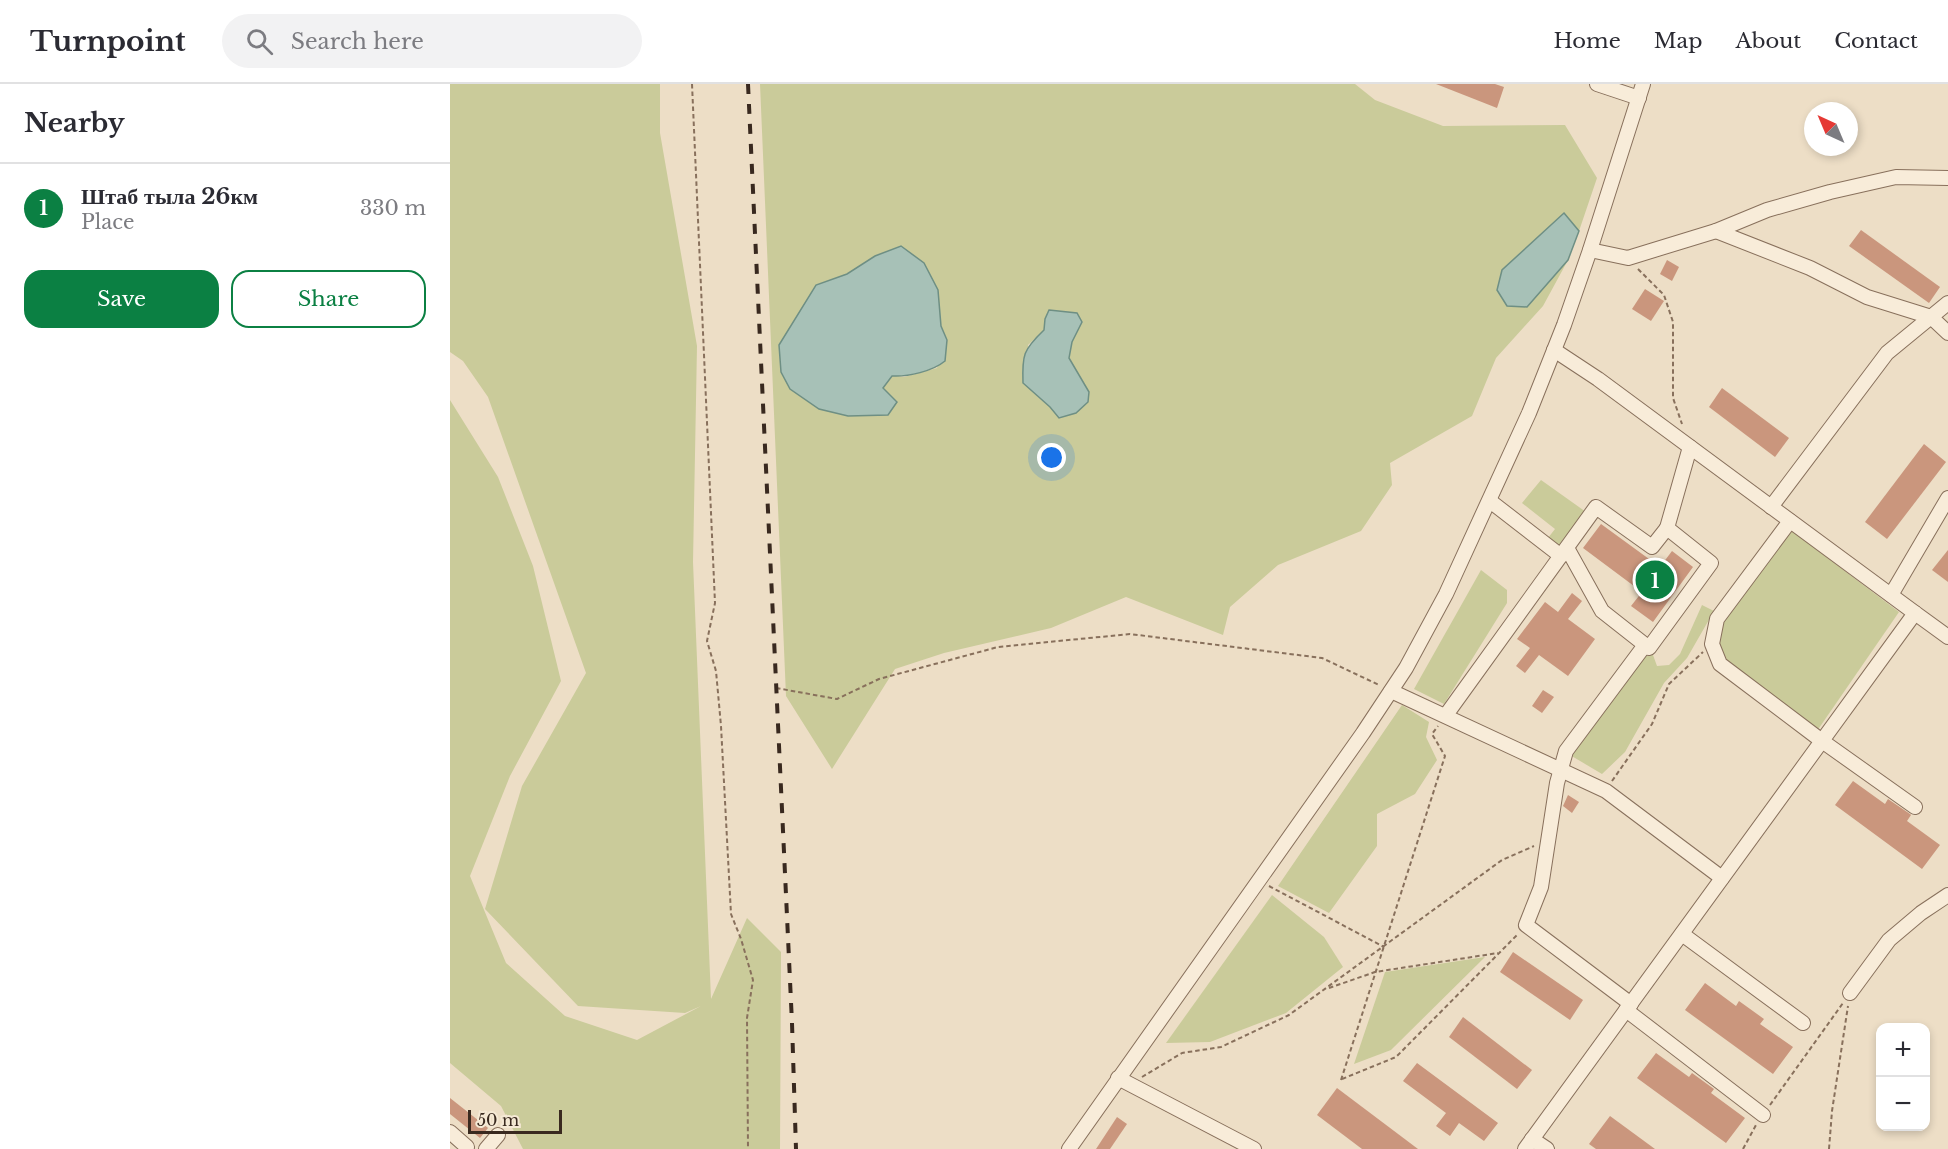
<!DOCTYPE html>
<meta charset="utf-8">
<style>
body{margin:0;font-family:"Libre Baskerville",serif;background:#f2f2f3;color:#2b2b33}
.controls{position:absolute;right:18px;bottom:18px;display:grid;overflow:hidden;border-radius:12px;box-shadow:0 3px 9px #0003}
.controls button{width:54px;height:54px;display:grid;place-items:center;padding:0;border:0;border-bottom:2px solid #e1e1e2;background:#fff;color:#2b2b33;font:30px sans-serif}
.compass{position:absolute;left:1354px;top:18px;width:54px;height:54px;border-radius:50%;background:#fff;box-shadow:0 3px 9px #0003;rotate:316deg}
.scale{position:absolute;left:18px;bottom:15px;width:94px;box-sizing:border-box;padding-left:6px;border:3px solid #39291f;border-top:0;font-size:16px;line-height:21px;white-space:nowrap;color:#39291f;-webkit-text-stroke:4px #f5e9d5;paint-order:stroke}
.you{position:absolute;left:602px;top:374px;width:21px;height:21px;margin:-15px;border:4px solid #fff;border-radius:50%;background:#1a73e8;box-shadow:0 0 0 9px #1a73e833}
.badge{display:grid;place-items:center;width:39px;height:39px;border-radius:50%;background:#0b8043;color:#fff;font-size:20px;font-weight:700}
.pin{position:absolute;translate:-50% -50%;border:3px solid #fff;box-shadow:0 2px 6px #0006}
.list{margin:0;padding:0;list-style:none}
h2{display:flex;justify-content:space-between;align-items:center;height:78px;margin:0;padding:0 24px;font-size:26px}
h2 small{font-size:20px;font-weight:400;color:#7c7c81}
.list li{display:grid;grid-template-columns:39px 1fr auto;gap:18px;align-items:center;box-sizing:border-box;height:90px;padding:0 24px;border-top:2px solid #e1e1e2}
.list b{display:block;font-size:22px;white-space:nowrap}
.list p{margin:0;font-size:20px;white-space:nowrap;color:#7c7c81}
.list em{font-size:20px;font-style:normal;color:#7c7c81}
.actions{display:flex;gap:12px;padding:18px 24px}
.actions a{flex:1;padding:14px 0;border:2px solid #0b8043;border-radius:18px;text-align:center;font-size:21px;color:#0b8043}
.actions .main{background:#0b8043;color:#fff}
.icon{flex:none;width:33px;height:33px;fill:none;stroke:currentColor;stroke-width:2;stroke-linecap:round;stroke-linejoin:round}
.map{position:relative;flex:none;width:1498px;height:1065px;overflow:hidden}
header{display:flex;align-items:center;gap:36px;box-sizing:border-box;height:84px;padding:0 30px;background:#fff;border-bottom:2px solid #e1e1e2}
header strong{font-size:28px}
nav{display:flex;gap:33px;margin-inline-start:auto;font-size:21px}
.search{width:420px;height:54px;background:#f2f2f3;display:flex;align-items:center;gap:15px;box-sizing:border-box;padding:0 21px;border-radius:33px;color:#7c7c81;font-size:22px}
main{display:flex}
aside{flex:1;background:#fff}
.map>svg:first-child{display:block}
.green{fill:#cacb9a;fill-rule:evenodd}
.water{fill:#a7c1b7;stroke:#6e8f84;stroke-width:1.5}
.building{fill:#ca967d}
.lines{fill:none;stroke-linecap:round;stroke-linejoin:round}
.minor-casing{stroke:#88705c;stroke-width:16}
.path{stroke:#88705c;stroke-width:2;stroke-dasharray:4.5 3;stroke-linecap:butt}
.minor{stroke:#f8ecd9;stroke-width:14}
.rail{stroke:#39291f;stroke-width:4;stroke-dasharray:10 10;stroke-linecap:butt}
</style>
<header>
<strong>Turnpoint</strong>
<div class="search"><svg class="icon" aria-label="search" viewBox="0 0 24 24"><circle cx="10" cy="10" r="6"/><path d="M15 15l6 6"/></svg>Search here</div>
<nav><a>Home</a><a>Map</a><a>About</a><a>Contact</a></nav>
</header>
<main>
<aside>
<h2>Nearby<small></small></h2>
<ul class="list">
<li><span class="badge">1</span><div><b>Штаб тыла 26км</b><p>Place</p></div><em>330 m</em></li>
</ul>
<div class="actions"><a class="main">Save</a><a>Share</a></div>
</aside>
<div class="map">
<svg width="1498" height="1065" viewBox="0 0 1498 1065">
<rect width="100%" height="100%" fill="#eddec6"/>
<!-- green -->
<g class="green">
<path d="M 0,0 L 210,0 L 210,49 L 247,262 L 243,478 L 261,915 L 297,834 L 331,868 L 330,1065 L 73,1065 L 51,1022 L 0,979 L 0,316 L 48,393 L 83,482 L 111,597 L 60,692 L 20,792 L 56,879 L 115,932 L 187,956 L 251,922 L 235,929 L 128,922 L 35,825 L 72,702 L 136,589 L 38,313 L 13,277 L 0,268 Z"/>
<path d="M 310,0 L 905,0 L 925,16 L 993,42 L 1115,41 L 1147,94 L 1129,147 L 1114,130 L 1052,186 L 1087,211 L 1118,176 L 1093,222 L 1046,274 L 1022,332 L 940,379 L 942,401 L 911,447 L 828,481 L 780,523 L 773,551 L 676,513 L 601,544 L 494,569 L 445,585 L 382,685 L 336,612 ZM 425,172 L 488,206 L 491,242 L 497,256 L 487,284 L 454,293 L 443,291 L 433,304 L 438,331 L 398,332 L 329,261 L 366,201 L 397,190 ZM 595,235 L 632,238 L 622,258 L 619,274 L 639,308 L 609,334 L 600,323 L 587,312 L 578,261 L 594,246 Z"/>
<path d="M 1091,396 L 1136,428 L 1111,464 L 1098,454 L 1105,445 L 1072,419 Z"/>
<path d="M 1342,447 L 1449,528 L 1367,647 L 1275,578 L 1267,565 L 1271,537 Z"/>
<path d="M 1031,486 L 1057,506 L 1057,519 L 994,620 L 964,605 Z"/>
<path d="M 1252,521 L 1264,527 L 1237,574 L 1214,599 L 1175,668 L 1152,690 L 1120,671 L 1192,572 L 1203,571 L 1207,582 L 1219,581 L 1230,570 Z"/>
<path d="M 952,621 L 979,638 L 976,653 L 987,676 L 965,710 L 927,730 L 927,762 L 879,829 L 828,802 Z"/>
<path d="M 822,811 L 874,853 L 893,883 L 836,929 L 760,958 L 716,959 Z"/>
<path d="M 1035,873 L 941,966 L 904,980 L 935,888 Z"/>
</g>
<!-- water -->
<g class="water">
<path d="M 1114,129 L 1129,147 L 1118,176 L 1077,223 L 1057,222 L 1047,206 L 1052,186 Z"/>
<path d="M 451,162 L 474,179 L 488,206 L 491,242 L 497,256 L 495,277 C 483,287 458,293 442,292 L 433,304 L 447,318 L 438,331 L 398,332 L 369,325 L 340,305 L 331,288 L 329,261 L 366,201 L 397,190 L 425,172 Z"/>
<path d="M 599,226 L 627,229 L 632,238 L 622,258 L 619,274 L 639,308 L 638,318 L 626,329 L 609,334 L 600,323 L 573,299 C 572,271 573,266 594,246 L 595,235 Z"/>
</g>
<!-- building -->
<g class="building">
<path d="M 986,0 L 1045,0 L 1054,3 L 1047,24 Z"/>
<path d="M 1411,146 L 1490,203 L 1479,219 L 1399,162 Z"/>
<path d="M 1217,176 L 1229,183 L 1222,197 L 1210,190 Z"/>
<path d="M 1195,205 L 1214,217 L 1201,237 L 1182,225 Z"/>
<path d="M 1272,304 L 1339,354 L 1325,373 L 1259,323 Z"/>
<path d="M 1474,360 L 1496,378 L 1437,455 L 1415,438 Z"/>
<path d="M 1151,440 L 1210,483 L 1222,467 L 1243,483 L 1203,538 L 1181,522 L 1192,508 L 1133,464 Z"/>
<path d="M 1498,466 L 1498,498 L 1482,486 Z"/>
<path d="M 1122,509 L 1132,517 L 1118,535 L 1145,555 L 1118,592 L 1089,571 L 1075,589 L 1066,582 L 1080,564 L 1067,555 L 1095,518 L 1108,528 Z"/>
<path d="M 1093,606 L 1104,613 L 1092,629 L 1082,622 Z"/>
<path d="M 1403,697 L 1435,720 L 1438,715 L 1460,730 L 1461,731 L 1457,737 L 1490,761 L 1472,785 L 1385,721 Z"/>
<path d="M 1118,711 L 1129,718 L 1122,729 L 1113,722 Z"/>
<path d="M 1063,868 L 1133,916 L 1120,936 L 1050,888 Z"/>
<path d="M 1255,899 L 1286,922 L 1289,917 L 1314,935 L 1310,940 L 1343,963 L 1323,990 L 1235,926 Z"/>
<path d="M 1013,933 L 1082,986 L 1067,1005 L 999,953 Z"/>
<path d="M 1206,969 L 1239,993 L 1242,989 L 1264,1005 L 1261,1009 L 1295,1034 L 1276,1059 L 1187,994 Z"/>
<path d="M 967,979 L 1048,1039 L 1034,1057 L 1009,1039 L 1000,1052 L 986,1042 L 996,1029 L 953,997 Z"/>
<path d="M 887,1004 L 968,1065 L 912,1065 L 867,1031 Z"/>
<path d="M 0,1014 L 38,1044 L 30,1054 L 0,1030 Z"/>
<path d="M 1160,1032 L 1205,1065 L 1146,1065 L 1139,1060 Z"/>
<path d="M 667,1033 L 677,1040 L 660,1065 L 646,1065 Z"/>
</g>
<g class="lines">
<!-- minor casing -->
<g class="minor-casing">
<g id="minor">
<path d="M 1147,0 L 1189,14"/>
<path d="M 1266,147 L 1360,184 L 1417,213 L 1481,233 L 1498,249"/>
<path d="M 1140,166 L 1178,174 L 1266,147 L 1317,126 L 1380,108 L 1446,93 L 1498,94"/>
<path d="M 1040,417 L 1111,472"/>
<path d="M 1321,423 L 1437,269 L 1498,219"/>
<path d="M 1340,437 L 1267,535 L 1262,560 L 1270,580 L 1372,657 L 1465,723"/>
<path d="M 1117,464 L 1152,527 L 1199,564 L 1261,479 L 1217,444 L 1240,363"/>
<path d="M 1441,511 L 1498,414"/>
<path d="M 1465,529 L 1498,553"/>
<path d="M 941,607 L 1156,707 L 1272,794"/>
<path d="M 996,631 L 1146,423 L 1202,463 L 1217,444"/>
<path d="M 1232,850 L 1353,939"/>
<path d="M 1400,909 L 1439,856 L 1471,829 L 1498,811"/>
<path d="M 1181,920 L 1076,841 L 1091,803 L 1107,699 L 1116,667 L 1195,561"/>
<path d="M 1176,926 L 1313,1031"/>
<path d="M 668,994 L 804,1065"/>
<path d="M 0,1048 L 17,1063"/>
<path d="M 1082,1055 L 1097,1065"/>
<path d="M 36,1065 L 48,1051"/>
<path d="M 619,1065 L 913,649 L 956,584 L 996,510 L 1079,329 L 1114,241 L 1140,166 L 1193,0"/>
<path d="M 1075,1065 L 1465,529 L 1148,295 L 1104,266"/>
</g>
</g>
<!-- path -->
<g class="path">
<path d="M 242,0 L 265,519 L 257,557 L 266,587 L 271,642 L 281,830 L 291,855 L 303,896 L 297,934 L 298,1065"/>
<path d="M 1188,185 L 1214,211 L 1223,238 L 1223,314 L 1232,340"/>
<path d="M 326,604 L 387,615 L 429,595 L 548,563 L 680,550 L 872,574 L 929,601"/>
<path d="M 1162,697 L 1202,640 L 1219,600 L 1253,568"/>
<path d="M 819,802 L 934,863"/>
<path d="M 879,904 L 925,888 L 1048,869"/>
<path d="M 692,993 L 732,969 L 771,963 L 839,931 L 1052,776 L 1084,762"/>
<path d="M 892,995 L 946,973 L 1068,850"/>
<path d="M 891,996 L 995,672 L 982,650 L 988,642"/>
<path d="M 1320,1021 L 1393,919"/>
<path d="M 1293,1065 L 1306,1041"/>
<path d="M 1379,1065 L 1382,1027 L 1398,922"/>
</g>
<!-- minor -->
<use href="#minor" class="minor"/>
<!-- rail -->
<path class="rail" d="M 298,0 L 342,939 L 346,1065"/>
</g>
</svg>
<div class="controls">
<button>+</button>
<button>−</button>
</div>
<svg class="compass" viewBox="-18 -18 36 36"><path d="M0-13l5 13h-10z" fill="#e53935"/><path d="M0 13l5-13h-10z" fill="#7c7c81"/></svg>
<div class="scale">50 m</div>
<div class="you"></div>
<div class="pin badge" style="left:1205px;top:496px">1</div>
</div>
</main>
